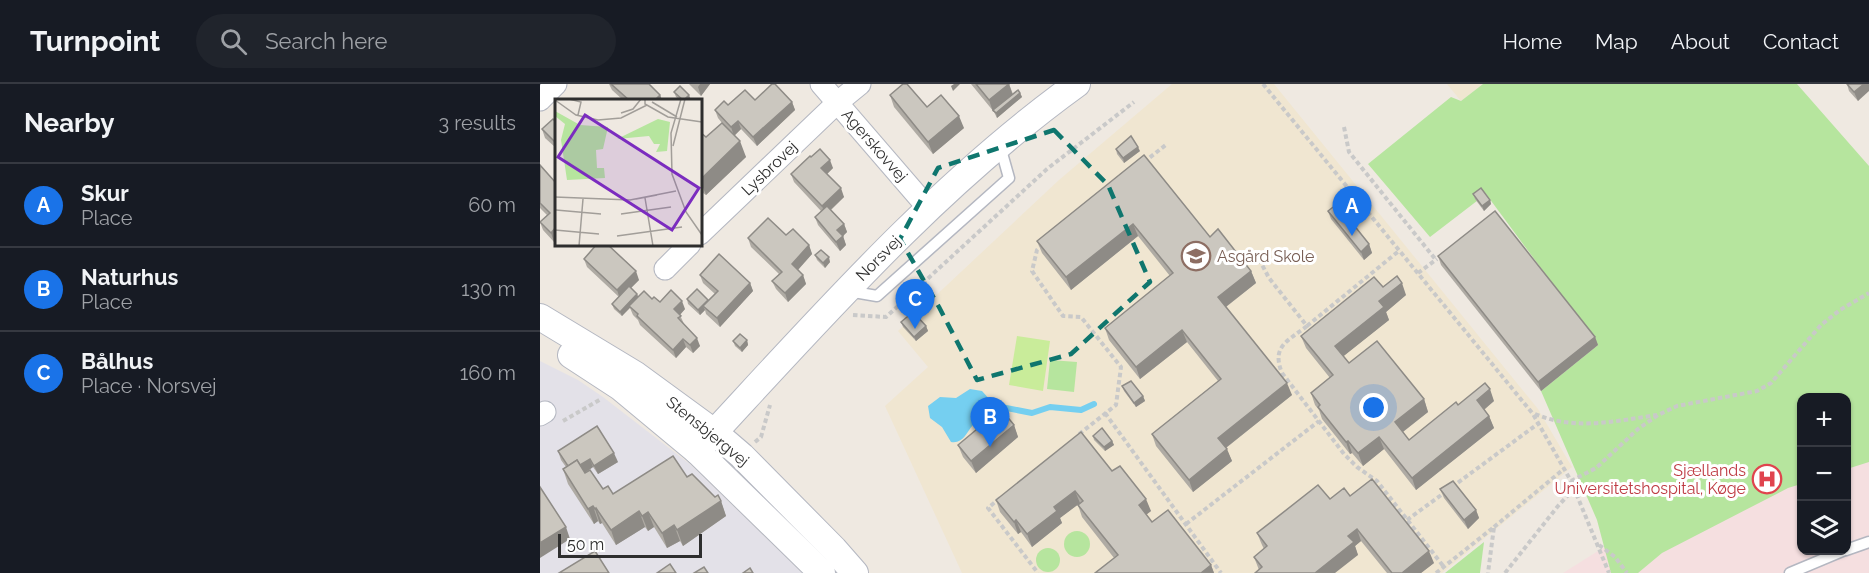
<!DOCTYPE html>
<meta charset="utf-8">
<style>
body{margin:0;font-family:Raleway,sans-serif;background:#20242c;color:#f1f3f6}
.controls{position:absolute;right:18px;bottom:18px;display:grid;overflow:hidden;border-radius:12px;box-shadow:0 2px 4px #0004}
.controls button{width:54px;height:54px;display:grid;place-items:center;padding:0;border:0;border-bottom:2px solid #363941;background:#171b24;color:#f1f3f6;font:30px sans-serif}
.scale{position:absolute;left:18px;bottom:15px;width:144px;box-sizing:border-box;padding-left:6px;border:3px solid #2e2e2e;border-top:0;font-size:16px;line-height:21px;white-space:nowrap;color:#2e2e2e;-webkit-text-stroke:4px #fff;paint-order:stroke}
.you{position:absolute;left:834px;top:324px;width:21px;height:21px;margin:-15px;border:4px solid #fff;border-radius:50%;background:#1a73e8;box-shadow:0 0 0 9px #1a73e833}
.badge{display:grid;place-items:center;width:39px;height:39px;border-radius:50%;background:#1a73e8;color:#fff;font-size:20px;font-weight:700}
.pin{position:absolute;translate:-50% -50px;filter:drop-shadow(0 2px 3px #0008)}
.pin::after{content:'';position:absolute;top:32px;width:21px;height:18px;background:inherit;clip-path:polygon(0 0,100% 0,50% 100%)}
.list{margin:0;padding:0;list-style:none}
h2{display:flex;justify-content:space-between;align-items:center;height:78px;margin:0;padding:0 24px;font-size:26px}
h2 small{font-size:20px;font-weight:400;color:#9ea1a6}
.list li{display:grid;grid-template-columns:39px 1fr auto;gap:18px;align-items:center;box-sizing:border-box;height:84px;padding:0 24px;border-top:2px solid #363941}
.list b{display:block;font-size:22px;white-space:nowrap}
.list p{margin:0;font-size:20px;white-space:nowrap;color:#9ea1a6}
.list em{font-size:20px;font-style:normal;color:#9ea1a6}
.icon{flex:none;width:33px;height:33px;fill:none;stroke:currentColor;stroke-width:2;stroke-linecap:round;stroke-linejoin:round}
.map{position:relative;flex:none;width:1329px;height:489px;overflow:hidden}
header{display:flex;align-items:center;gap:36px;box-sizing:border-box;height:84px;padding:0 30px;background:#171b24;border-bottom:2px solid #363941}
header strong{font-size:28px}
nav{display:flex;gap:33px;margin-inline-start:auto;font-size:21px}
.search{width:420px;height:54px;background:#20242c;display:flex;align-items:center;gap:15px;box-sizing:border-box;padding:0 21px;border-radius:33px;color:#9ea1a6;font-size:22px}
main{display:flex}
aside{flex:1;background:#171b24}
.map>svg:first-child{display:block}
.industrial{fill:#e3e1e8}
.education{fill:#f0e6d1}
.medical{fill:#f5dfe0}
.green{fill:#b6e59e}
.pitch{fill:#c9ec9a}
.water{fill:#75cff0}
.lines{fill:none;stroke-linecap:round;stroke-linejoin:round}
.stream{stroke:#75cff0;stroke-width:6}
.service-casing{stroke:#b4b7c1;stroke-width:13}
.minor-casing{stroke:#b4b7c1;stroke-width:23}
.tertiary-casing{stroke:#b4b7c1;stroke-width:28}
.path{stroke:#c9c9c9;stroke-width:4;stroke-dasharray:4.5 3;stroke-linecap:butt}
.service{stroke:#fff;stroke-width:10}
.minor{stroke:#fff;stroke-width:21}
.tertiary{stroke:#fff;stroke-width:26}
.wall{fill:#afaba4}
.shaded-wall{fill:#8e8b86}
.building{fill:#cbc7bf;stroke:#8e8b86;stroke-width:1.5}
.marked{fill:none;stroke:#0f766e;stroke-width:4.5;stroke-dasharray:12 8;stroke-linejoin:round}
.labels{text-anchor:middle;stroke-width:6;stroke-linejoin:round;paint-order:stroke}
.street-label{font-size:16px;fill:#2e2e2e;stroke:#fff}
.education-label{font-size:16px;fill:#785e54;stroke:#fff;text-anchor:start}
.health-label{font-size:16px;fill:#be3a42;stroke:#fff;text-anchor:end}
.inset-road{fill:none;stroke:#a29e99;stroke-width:1.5}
.view{fill:#7b2cbf;fill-opacity:0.15;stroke:#7b2cbf;stroke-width:3}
.inset-edge{fill:none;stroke:#2e2e2e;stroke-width:3}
</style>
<header>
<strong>Turnpoint</strong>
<div class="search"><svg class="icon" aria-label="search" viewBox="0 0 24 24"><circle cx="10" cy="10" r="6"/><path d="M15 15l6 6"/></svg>Search here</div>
<nav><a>Home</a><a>Map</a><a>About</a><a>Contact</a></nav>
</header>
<main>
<aside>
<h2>Nearby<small>3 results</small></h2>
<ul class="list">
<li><span class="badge">A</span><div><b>Skur</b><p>Place</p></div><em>60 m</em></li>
<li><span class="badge">B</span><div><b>Naturhus</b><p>Place</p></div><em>130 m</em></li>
<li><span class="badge">C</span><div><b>Bålhus</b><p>Place · Norsvej</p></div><em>160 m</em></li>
</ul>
</aside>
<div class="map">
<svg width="1329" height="489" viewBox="0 0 1329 489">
<rect width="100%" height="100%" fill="#efe9e1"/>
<!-- industrial -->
<path class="industrial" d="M 0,277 L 38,296 L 63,313 L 151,381 L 262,489 L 0,489 Z"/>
<!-- education -->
<g class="education">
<path d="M 632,0 L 734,0 L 998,325 L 1032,383 L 902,489 L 422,489 L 345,322 L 388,283 L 358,247 L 519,96 Z"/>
<path d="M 907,0 L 943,0 L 921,17 Z"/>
</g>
<!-- medical -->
<path class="medical" d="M 1329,349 L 1329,489 L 1023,489 L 1128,423 L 1261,365 L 1262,466 L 1306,466 L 1307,355 Z"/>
<!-- green -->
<g class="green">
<path d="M 943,0 L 1257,0 L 1329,82 L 1329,378 L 1307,385 L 1306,314 L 1262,314 L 1261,400 L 1248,404 L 1122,469 L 1098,489 L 1071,489 L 1057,436 L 1001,307 L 1058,261 L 946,110 L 890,153 L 828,80 L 911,13 L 921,17 Z"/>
<path d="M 510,276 L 537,278 L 534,308 L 507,305 Z"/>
<circle cx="537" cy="460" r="13"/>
<path d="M 944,458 L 940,489 L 905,489 Z"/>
<circle cx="508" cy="476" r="12"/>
</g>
<!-- pitch -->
<path class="pitch" d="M 477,252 L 510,257 L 503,307 L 469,301 Z"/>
<!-- water -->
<path class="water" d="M 430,305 L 442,307 L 451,317 L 449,329 C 444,333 437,337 433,341 C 426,349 423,360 411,358 L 402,343 L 390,334 L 388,322 L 400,313 L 416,314 Z"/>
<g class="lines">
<!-- stream -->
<path class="stream" d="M 451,321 L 492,329 L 510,323 L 541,326 L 554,320"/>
<!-- service casing -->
<g class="service-casing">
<g id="service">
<path d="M 308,207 L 337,212 L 469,94 L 460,62"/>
<path d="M 1306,466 L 1329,458"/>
<path d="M 1250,489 L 1305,466"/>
</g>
</g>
<!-- minor casing -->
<g class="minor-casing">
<g id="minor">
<path d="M 281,0 L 388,124"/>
<path d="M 0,16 L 16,0"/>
<path d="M 160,150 L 298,18 L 320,0"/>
<path d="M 125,185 L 150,160"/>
<path d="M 0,331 L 5,328"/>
</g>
</g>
<!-- tertiary casing -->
<g class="tertiary-casing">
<g id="tertiary">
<path d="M 0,233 L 96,291 L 174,348 L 202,372 L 294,465 L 315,489"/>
<path d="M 31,271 L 80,303 L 157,367 L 282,489"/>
<path d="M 157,367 C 277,238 393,104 537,0"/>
</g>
</g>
<!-- path -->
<g class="path">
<path d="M 723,0 L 993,330 L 1031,397 L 1069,489"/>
<path d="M 804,43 L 809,68 L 896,176"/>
<path d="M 604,78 L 627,60"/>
<path d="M 503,160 L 497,166 L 492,187 L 523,232 L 541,233 L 581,283 L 576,321 L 538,351"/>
<path d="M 719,175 L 729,194 L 767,242 C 748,257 731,262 742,289 L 804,370 L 817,383 L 837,397 L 904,483"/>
<path d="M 878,189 L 897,175"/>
<path d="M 313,231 L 346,233 L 507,85 L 594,18"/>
<path d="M 767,242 L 860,166"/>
<path d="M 565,329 L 681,489"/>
<path d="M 995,330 C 1036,347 1075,337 1117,331"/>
<path d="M 23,337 L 61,315"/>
<path d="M 215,358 L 221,353 L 230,321"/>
<path d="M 1031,397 L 1056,384 L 1098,345 L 1118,331 L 1137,322 L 1217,307 L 1231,299 L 1281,241 L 1300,226 L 1329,209"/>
<path d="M 912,403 L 999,339"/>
<path d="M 460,414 L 448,424 L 498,489"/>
<path d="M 867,436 L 904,409"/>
<path d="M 646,440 L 779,337"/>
<path d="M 954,443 L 1025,384"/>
<path d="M 1059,461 L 1075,473 L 1087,489"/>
<path d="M 896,489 L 954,443 L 948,489"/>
<path d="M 965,489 L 1018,422 L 1035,404"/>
</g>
<!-- service -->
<use href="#service" class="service"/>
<!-- minor -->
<use href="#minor" class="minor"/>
<!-- tertiary -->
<use href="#tertiary" class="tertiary"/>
</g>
<!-- wall -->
<g class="wall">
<path d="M 69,0 L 109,0 L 120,11 L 122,16 L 83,16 L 72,6 Z"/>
<path d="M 149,0 L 170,0 L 161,12 Z"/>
<path d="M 431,0 L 469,0 L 473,10 L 480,9 L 482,13 L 457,34 L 454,28 Z"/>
<path d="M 1307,0 L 1329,0 L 1318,17 L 1309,7 Z"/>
<path d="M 134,8 L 151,16 L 140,16 L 136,13 Z"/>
<path d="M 350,11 L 387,23 L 424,44 L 393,70 L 354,23 Z"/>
<path d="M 215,16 L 252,18 L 255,26 L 217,62 L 201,45 L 194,52 L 206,73 L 166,111 L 163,109 L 160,112 L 160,48 L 166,53 L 182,39 L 178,34 L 175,26 L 188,21 Z"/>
<path d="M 16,38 L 16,64 L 5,54 L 2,45 Z"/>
<path d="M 576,65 L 600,67 L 584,79 L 577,70 Z"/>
<path d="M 604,71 L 670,153 L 711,187 L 716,199 L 686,223 L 752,311 L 686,364 L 692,377 L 653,408 L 616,362 L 612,350 L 678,297 L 647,258 L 600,295 L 569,256 L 565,244 L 630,192 L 598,152 L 531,206 L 502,169 L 497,157 Z"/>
<path d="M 271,73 L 293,84 L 287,90 L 304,113 L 291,126 L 304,140 L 307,148 L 303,152 L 306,161 L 300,167 L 278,141 L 275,133 L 281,127 L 254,98 L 251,90 Z"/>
<path d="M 0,81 L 16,99 L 14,158 L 3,146 L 0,138 L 7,131 L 0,124 Z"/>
<path d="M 933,110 L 950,116 L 951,120 L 944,127 L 935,115 Z"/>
<path d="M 788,127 L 829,160 L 832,169 L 824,176 L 791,135 Z"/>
<path d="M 246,151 L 269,161 L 272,170 L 258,186 L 263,191 L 266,200 L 248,218 L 236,205 L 232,197 L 239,190 L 211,163 L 208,154 Z"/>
<path d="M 275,171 L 290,178 L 285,184 L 277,176 Z"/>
<path d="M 898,172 L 1055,253 L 1058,261 L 1001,307 L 901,181 Z"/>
<path d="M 44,175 L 99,196 L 91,204 L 98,213 L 112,215 L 145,225 L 140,231 L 144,240 L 160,262 L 153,269 L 146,263 L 136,274 L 100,241 L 98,236 L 93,231 L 90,224 L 82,232 L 74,225 L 72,220 L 79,213 L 47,183 Z"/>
<path d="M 160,191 L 210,199 L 213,207 L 180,243 L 166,230 L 165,226 L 160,231 L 148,220 L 147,215 L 168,217 L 175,210 L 163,199 Z"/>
<path d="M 843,203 L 866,211 L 846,228 L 849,236 L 803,272 L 809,279 L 884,315 L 888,328 L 863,348 L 869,356 L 918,321 L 954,317 L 944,326 L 949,332 L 954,344 L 876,406 L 844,365 L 823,382 L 812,369 L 810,370 L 782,335 L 779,326 L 775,321 L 771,309 L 790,294 L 766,264 L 761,252 Z"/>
<path d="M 361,238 L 386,242 L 388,247 L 376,257 L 363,243 Z"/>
<path d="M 207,256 L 208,261 L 202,268 L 195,262 L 193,257 Z"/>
<path d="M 582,302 L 603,312 L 605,317 L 596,323 L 584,307 Z"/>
<path d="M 474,341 L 478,353 L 436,389 L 423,373 L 418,361 Z"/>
<path d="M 553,352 L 572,357 L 574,361 L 565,367 L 554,356 Z"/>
<path d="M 18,367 L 78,378 L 58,390 L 53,383 L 45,389 L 63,405 L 73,410 L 147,393 L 181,417 L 186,432 L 143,462 L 140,457 L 127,464 L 114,443 L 108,447 L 105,443 L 76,461 L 62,439 L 60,440 L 58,437 L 54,440 L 28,400 L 23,385 L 26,383 L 21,376 Z"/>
<path d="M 572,387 L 611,427 L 606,431 L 612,438 L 671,481 L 674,489 L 555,489 L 574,474 L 542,433 L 538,421 L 540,419 L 520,434 L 522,439 L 492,463 L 481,448 L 478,450 L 460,428 L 456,416 Z"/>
<path d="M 900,405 L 936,426 L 939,434 L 928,445 L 904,414 Z"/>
<path d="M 810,412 L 894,479 L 881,489 L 847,489 L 821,457 L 815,462 L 818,471 L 719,486 L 714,473 L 724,465 L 722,461 L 717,449 L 790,415 Z"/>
</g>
<!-- shaded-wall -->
<g class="shaded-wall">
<path d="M 160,0 L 170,0 L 161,12 L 158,3 Z"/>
<path d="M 414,0 L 420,0 L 413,7 L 411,2 Z"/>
<path d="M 469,0 L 473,12 L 453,28 L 449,16 Z"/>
<path d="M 1324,0 L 1329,0 L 1329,7 L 1318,17 L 1314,8 Z"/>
<path d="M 480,9 L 482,13 L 457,34 L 456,29 Z"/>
<path d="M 120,11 L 122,16 L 115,16 Z"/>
<path d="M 149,11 L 151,16 L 144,16 Z"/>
<path d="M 252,18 L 255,26 L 217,62 L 213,53 Z"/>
<path d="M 419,32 L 424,44 L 393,70 L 388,58 Z"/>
<path d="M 198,37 L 201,45 L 194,52 L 191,43 Z"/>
<path d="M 200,57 L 206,73 L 166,111 L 160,96 Z"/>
<path d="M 598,63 L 600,67 L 584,79 L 583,74 Z"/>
<path d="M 290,76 L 293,84 L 284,93 L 281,84 Z"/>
<path d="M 160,101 L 163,109 L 160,112 Z"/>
<path d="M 301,104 L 304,113 L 285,131 L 282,122 Z"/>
<path d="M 950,116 L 951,120 L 944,127 L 942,122 Z"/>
<path d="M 304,140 L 307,148 L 303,152 L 306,161 L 300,167 L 296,158 L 297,146 Z"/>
<path d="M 593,140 L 598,152 L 531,206 L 526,193 Z"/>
<path d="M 16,143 L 16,155 L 14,158 L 11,149 Z"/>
<path d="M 829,160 L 832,169 L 824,176 L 821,168 Z"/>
<path d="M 269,161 L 272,170 L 255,189 L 252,180 Z"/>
<path d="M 289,173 L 290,178 L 285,184 L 283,179 Z"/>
<path d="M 96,187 L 99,196 L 80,215 L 77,206 Z"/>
<path d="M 711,187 L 716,199 L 683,225 L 678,213 Z"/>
<path d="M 263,191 L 266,200 L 248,218 L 245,209 Z"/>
<path d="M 210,199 L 213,207 L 180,243 L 177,234 Z"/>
<path d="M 862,199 L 866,211 L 846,228 L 849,236 L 800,275 L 795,262 L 839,217 Z"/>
<path d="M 97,210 L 99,214 L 82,232 L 80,228 Z"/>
<path d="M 168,216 L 163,222 L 165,226 L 160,231 L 158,226 Z"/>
<path d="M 142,217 L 145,225 L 137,234 L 134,225 Z"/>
<path d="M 386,242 L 388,247 L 376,257 L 374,253 Z"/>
<path d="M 642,246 L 647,258 L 600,295 L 596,283 Z"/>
<path d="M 1055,253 L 1058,261 L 1001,307 L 998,298 Z"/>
<path d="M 157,254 L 160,262 L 153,269 L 150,261 Z"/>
<path d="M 143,255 L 146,263 L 136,274 L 133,266 Z"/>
<path d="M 207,256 L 208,261 L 202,268 L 200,264 Z"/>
<path d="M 747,299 L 752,311 L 683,366 L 678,354 Z"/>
<path d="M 950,305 L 954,317 L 941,328 L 937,316 Z"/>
<path d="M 603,312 L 605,317 L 596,323 L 594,319 Z"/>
<path d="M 884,315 L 888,328 L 860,350 L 855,338 Z"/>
<path d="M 949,332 L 954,344 L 876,406 L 872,394 Z"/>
<path d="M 474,341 L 478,353 L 436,389 L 431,377 Z"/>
<path d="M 839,353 L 844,365 L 823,382 L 818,369 Z"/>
<path d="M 572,357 L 574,361 L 565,367 L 564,363 Z"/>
<path d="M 808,357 L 812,369 L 810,370 L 806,358 Z"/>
<path d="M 687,365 L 692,377 L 653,408 L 649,396 Z"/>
<path d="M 74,369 L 78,378 L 58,390 L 54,382 Z"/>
<path d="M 50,375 L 53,383 L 34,396 L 31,387 Z"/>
<path d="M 535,407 L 540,419 L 520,434 L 522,439 L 492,463 L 487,450 L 514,423 Z"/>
<path d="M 606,415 L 611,427 L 603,433 L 599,421 Z"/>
<path d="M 181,417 L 186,432 L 143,462 L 137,446 Z"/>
<path d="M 53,422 L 58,437 L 54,440 L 48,425 Z"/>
<path d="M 56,424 L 62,439 L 60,440 L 55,425 Z"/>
<path d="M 936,426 L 939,434 L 928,445 L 924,436 Z"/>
<path d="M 99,427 L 105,443 L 76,461 L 71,446 Z"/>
<path d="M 108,428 L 114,443 L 108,447 L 102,432 Z"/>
<path d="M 476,436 L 481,448 L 478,450 L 474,438 Z"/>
<path d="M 134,441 L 140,457 L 127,464 L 122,449 Z"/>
<path d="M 26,443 L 30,455 L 0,474 L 0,459 Z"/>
<path d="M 817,445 L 821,457 L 815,462 L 818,471 L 795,489 L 775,489 L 808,452 Z"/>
<path d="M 889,467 L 894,479 L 881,489 L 862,489 Z"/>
<path d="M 671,481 L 674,489 L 661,489 Z"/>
</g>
<!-- building -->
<g class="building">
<path d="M 71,0 L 109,0 L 120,11 L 115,16 L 89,16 Z"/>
<path d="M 232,0 L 235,0 L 252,18 L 213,53 L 198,37 L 191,43 L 175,26 L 184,17 L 188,21 L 205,6 L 215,16 Z"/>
<path d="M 363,0 L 367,0 L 387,23 L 401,11 L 419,32 L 388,58 L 350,11 Z"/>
<path d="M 436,0 L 469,0 L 449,16 Z"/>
<path d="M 1307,0 L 1324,0 L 1314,8 Z"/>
<path d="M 140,2 L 149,11 L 144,16 L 143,16 L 134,8 Z"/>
<path d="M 478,6 L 480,9 L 456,29 L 453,26 Z"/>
<path d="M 13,35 L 16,38 L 16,59 L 2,45 Z"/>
<path d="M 182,39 L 200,57 L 160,96 L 160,48 L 166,53 Z"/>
<path d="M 591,52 L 598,63 L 583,74 L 576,65 Z"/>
<path d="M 280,65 L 290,76 L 281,84 L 301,104 L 282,122 L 251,90 L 270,72 L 271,73 Z"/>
<path d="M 604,71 L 670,153 L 678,145 L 711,187 L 678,213 L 747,299 L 678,354 L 687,365 L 649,396 L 612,350 L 681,295 L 642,246 L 596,283 L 565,244 L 633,189 L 593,140 L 526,193 L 497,157 Z"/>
<path d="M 0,81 L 16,99 L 16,125 L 15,126 L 16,127 L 16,143 L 11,149 L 0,138 L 10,129 L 0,119 Z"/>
<path d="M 941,104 L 950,116 L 942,122 L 933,110 Z"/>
<path d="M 797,120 L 829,160 L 821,168 L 788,127 Z"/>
<path d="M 287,122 L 304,140 L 297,146 L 303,152 L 296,158 L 275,133 Z"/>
<path d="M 955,127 L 1055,253 L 998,298 L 898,172 Z"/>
<path d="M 228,134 L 246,151 L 253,145 L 269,161 L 252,180 L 263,191 L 245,209 L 232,197 L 242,188 L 208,154 Z"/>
<path d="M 57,160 L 67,160 L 96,187 L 77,206 L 44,175 Z"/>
<path d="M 281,166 L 289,173 L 283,179 L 275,171 Z"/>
<path d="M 179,170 L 210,199 L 177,234 L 163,222 L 178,207 L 160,191 Z"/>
<path d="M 857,192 L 862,199 L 839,217 L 844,223 L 795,262 L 809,279 L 837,257 L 884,315 L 855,338 L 869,356 L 916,318 L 918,321 L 945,299 L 950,305 L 937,316 L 949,332 L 872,394 L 839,353 L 818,369 L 808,357 L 806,358 L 778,323 L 780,321 L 771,309 L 793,291 L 761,252 L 834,193 L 843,203 Z"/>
<path d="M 89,202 L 97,210 L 80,228 L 72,220 Z"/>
<path d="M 157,205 L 168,216 L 158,226 L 147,215 Z"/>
<path d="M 131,206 L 142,217 L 134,225 L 141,232 L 138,234 L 157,254 L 150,261 L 143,255 L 133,266 L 97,232 L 98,230 L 89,222 L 104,207 L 112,215 L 114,213 L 120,218 Z"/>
<path d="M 373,228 L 386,242 L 374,253 L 361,238 Z"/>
<path d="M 200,250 L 207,256 L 200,264 L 193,257 Z"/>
<path d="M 591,297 L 603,312 L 594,319 L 582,302 Z"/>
<path d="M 461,325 L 474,341 L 431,377 L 418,361 Z"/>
<path d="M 57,342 L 74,369 L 54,382 L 50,375 L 40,381 L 37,376 L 28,382 L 18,367 Z"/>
<path d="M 562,344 L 572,357 L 564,363 L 553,352 Z"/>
<path d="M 541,348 L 572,387 L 580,382 L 606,415 L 599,421 L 612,438 L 628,426 L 671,481 L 661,489 L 555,489 L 578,471 L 538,421 L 543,417 L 535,407 L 514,423 L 517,427 L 487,450 L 476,436 L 474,438 L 456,416 Z"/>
<path d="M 133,372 L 147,393 L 152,390 L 175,413 L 178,411 L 181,417 L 137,446 L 134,441 L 122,449 L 108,428 L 102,432 L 99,427 L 71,446 L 56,424 L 55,425 L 53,422 L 48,425 L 23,385 L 37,376 L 45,389 L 50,386 L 63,405 L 68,402 L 73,410 Z"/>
<path d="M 832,395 L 889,467 L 862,489 L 852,489 L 817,445 L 808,452 L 814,458 L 775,489 L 715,489 L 722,483 L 714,473 L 727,462 L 717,449 L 778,401 L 790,415 L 804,404 L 810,412 Z"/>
<path d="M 913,397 L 936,426 L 924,436 L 900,405 Z"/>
<path d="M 0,403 L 26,443 L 0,459 Z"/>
<path d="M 55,467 L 69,489 L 19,489 Z"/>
<path d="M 130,480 L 136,489 L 117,489 Z"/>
<path d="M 164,483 L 168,489 L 154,489 Z"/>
<path d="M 210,484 L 213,489 L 203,489 Z"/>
</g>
<!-- marked area -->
<path class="marked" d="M 514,46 L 568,101 L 610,198 L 531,270 L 437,296 L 399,223 L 360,155 L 398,84 Z"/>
<!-- icons -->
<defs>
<g id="school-ring" transform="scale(1.5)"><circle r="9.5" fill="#fff" stroke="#8d6e63" stroke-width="1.5"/><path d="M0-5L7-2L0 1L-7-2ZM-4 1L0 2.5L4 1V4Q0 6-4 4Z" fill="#8d6e63"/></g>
<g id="hospital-ring" transform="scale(1.5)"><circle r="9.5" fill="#fff" stroke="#e0444e" stroke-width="1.5"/><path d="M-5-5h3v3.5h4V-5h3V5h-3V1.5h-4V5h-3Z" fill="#e0444e"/></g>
</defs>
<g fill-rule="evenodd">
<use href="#school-ring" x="656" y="172"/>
<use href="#hospital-ring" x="1227" y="395"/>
</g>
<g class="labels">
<!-- street labels -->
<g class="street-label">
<text transform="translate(335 61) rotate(49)" y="6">Agerskovvej</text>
<text transform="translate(229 84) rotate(-44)" y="6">Lysbrovej</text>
<text transform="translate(338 174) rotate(-45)" y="6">Norsvej</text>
<text transform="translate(168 347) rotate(39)" y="6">Stensbjergvej</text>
</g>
<!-- education labels -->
<g class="education-label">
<text x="677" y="178">Asgård Skole</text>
</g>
<!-- health labels -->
<g class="health-label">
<text x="1206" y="392">Sjællands<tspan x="1206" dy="18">Universitetshospital, Køge</tspan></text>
</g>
</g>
<!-- overview -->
<g transform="translate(15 15)">
<rect width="147" height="147" fill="#efe9e1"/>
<path d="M 0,12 L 25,26 L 53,28 L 48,50 L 41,51 L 42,69 L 49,69 L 50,79 L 12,81 L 6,41 L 10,25 L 0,17 ZM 103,20 L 115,23 L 112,52 L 101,53 L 105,45 L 99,45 L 94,37 L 62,40 Z" fill="#b6e59e"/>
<path class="inset-road" d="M 14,0 L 26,3 L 23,16M 90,0 L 90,5 L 113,18 L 147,23M 126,0 L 116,34 L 117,75 L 131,113 L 147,136M 0,1 L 21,16 L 43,21 L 66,19 L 92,6M 97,3 L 122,18M 66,14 L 78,10 L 86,0M 118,47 L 130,0M 0,98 L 75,101 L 121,92M 90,99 L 98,147M 81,100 L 102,96M 1,111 L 46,115M 66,115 L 116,108M 0,131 L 44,135M 62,137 L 127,128M 24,147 L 28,100"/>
<path class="view" d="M 30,16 L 144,89 L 117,131 L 3,58 Z"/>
<rect width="147" height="147" class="inset-edge"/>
</g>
</svg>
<div class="controls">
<button>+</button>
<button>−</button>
<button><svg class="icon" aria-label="layers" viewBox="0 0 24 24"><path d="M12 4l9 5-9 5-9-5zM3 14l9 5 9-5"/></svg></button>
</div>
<div class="scale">50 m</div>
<div class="you"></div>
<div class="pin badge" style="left:812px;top:152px">A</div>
<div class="pin badge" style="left:450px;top:363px">B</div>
<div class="pin badge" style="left:375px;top:245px">C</div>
</div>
</main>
